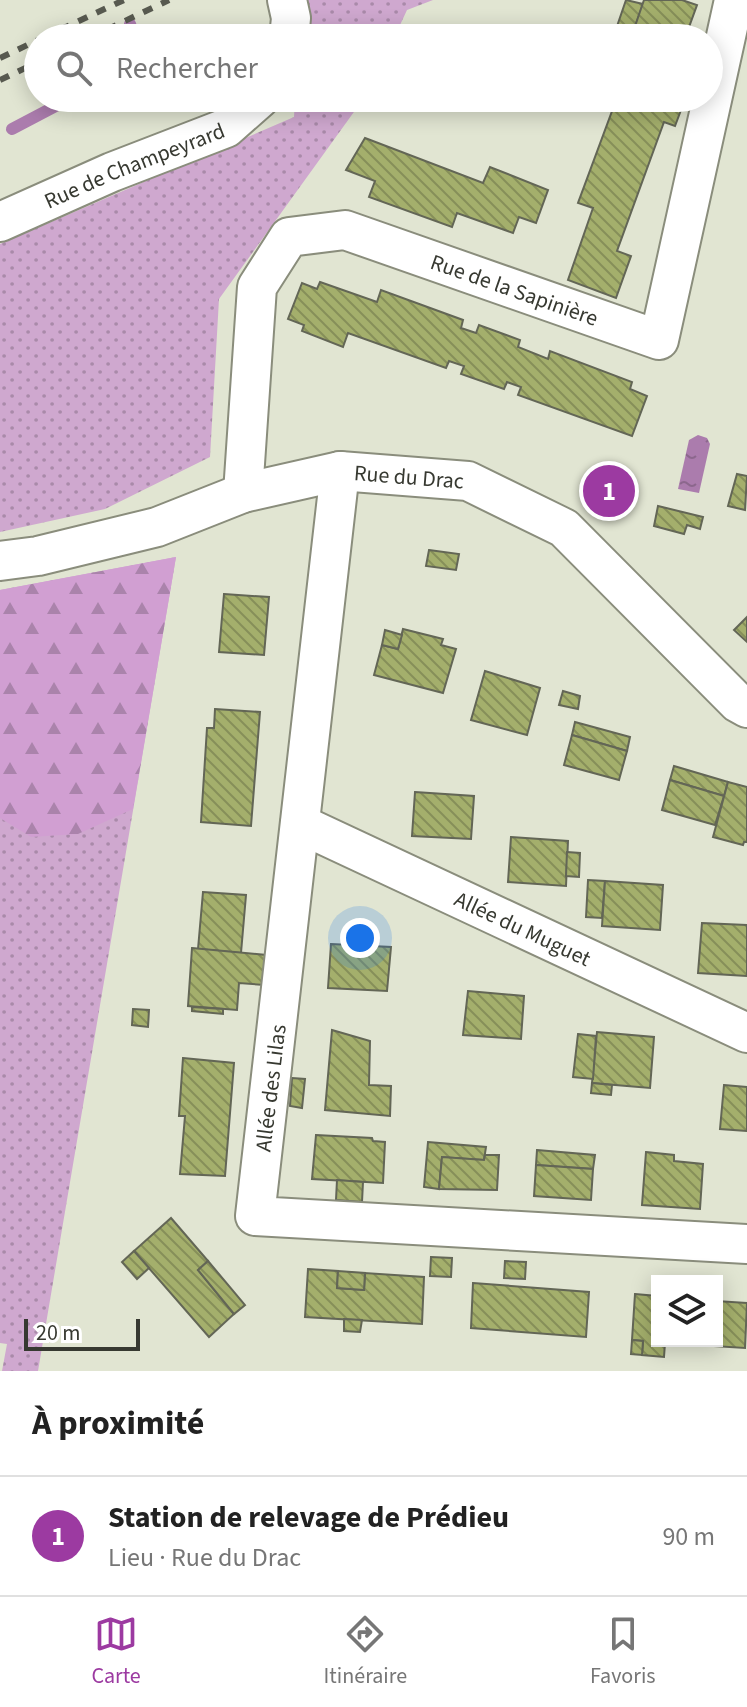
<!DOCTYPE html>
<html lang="fr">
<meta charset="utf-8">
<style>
body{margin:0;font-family:"Source Sans 3",sans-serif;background:#f6f6f6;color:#222}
.controls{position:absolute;right:24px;bottom:24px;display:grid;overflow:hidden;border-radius:0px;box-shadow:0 4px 20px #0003}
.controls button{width:72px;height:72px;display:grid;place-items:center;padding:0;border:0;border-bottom:2px solid #e0e0e0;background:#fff;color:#222;font:40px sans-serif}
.scale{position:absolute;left:24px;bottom:20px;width:116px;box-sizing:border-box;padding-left:8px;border:4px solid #373931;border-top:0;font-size:22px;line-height:28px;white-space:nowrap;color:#373931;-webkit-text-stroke:6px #fff;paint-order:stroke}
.you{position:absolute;left:360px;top:938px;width:28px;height:28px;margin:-20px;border:6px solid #fff;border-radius:50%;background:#1a73e8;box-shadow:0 0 0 12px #1a73e833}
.badge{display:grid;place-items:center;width:52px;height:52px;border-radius:50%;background:#9c3aa1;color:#fff;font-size:26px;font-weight:700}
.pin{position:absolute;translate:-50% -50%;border:4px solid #fff;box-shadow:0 2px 8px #0006}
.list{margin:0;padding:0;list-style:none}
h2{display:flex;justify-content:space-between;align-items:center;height:104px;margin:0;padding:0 32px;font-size:34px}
h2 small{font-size:26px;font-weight:400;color:#767676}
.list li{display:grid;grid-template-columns:52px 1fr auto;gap:24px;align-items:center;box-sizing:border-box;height:120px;padding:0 32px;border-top:2px solid #e0e0e0}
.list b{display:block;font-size:30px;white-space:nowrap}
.list p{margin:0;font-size:26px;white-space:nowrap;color:#767676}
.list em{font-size:26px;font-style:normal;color:#767676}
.icon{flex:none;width:44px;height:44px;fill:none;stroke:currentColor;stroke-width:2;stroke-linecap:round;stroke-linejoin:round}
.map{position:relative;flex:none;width:747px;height:1371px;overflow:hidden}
.search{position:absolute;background:#fff;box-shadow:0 4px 20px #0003;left:24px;right:24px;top:24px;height:88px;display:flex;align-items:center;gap:20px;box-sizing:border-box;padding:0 28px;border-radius:44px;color:#767676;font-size:30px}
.sheet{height:224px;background:#fff}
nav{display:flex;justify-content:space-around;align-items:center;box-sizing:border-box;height:112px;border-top:2px solid #e0e0e0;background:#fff;font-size:22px;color:#767676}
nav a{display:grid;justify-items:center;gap:4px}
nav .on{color:#9c3aa1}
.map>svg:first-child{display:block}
.grass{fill:url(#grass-dots)}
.forest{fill:url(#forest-firs)}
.water{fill:url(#water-ripples)}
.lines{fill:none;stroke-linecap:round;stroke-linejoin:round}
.stream{stroke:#ab7cad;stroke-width:12}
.building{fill:url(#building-back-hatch);stroke:#636656;stroke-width:2}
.minor-casing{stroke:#8a8d7c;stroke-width:42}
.minor{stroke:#fff;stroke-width:38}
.rail{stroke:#585a50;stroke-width:6;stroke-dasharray:10 10;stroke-linecap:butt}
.labels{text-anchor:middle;stroke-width:6;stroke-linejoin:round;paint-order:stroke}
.street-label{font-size:22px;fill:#373931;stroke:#fff}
</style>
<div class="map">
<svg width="747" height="1371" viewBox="0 0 747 1371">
<defs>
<pattern id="grass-dots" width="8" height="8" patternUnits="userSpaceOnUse" patternTransform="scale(2)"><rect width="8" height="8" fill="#cfa8cf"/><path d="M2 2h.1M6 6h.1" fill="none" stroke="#a98aa9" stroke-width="1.8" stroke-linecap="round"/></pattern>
<pattern id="forest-firs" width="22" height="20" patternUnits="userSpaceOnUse" patternTransform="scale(2)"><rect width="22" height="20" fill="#d19fd2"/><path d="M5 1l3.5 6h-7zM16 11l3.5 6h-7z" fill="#aa83ab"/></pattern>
<pattern id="water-ripples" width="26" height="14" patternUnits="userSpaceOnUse" patternTransform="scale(2)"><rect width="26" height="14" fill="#ab7cad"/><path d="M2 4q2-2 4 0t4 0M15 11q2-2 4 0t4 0" fill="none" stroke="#8c678d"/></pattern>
<pattern id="building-back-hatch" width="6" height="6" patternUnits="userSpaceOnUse" patternTransform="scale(2)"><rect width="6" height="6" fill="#a4af6c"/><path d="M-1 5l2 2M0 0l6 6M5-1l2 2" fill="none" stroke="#868f59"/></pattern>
</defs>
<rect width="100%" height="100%" fill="#e1e5d2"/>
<!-- grass -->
<g class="grass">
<path d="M 301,0 L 433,0 L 407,10 L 394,38 L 298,38 Z"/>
<path d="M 295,98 L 364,98 L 219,299 L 210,457 L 105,509 L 0,532 L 0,244 L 294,117 Z"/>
<path d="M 176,557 L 38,1371 L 2,1371 L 7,1344 L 0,1343 L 0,590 Z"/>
</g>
<!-- forest -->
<path class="forest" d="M 176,557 L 133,809 L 78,834 L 31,837 L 0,818 L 0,590 Z"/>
<!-- water -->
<path class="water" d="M 698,435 L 707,438 L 710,444 L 699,493 L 678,489 L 689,440 Z"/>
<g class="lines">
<!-- stream -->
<g class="stream">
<path d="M 130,24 L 135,38"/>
<path d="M 12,129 L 71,98"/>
</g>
</g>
<!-- building -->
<g class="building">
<path d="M 626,0 L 643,4 L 631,38 L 613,38 Z"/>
<path d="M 644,0 L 682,0 L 697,5 L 685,38 L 631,38 Z"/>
<path d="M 610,98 L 663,98 L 661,103 L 665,104 L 667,98 L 684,102 L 675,126 L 664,122 L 617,251 L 631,256 L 616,298 L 568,280 L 593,208 L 578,203 L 615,103 L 609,101 Z"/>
<path d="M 365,138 L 483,183 L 490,167 L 548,190 L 536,223 L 519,217 L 513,233 L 457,213 L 452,227 L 369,197 L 375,181 L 346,170 Z"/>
<path d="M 320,282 L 377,302 L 381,290 L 463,320 L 461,328 L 476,333 L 479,325 L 520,340 L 518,347 L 548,359 L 550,351 L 632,382 L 630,389 L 647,396 L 632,436 L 518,395 L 521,387 L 507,382 L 504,389 L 461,374 L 464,366 L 449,361 L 446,368 L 348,333 L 343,347 L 302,331 L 304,325 L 288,319 L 302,283 L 317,289 Z"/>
<path d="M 737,474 L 747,476 L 745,510 L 728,506 Z"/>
<path d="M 588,475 L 635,488 L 628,508 L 583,495 Z"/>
<path d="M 658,506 L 703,517 L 700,529 L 687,525 L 684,534 L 654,526 Z"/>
<path d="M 429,550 L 459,554 L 456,570 L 426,566 Z"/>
<path d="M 224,594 L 269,597 L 264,655 L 219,652 Z"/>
<path d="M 747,617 L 747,642 L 734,630 Z"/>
<path d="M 403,629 L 443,639 L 441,645 L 456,649 L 443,693 L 374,675 L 382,645 L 398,649 Z"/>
<path d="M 385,630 L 402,635 L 398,649 L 382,645 Z"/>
<path d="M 485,671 L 540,688 L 527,735 L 471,720 Z"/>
<path d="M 563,691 L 580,696 L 578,709 L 559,705 Z"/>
<path d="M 215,709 L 260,712 L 251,826 L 201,822 L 207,728 L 214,728 Z"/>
<path d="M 575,722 L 630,737 L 627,751 L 572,735 Z"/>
<path d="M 572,735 L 627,751 L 619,780 L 564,765 Z"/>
<path d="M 674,766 L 728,782 L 724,796 L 670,780 Z"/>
<path d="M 670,780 L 724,796 L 715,825 L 662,810 Z"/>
<path d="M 728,782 L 747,787 L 747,842 L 744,842 L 743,845 L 713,837 Z"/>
<path d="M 415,792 L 474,796 L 471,839 L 412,836 Z"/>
<path d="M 511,837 L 568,841 L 566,886 L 508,882 Z"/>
<path d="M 567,852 L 580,853 L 579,877 L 566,876 Z"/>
<path d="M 588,880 L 605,881 L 602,918 L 586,917 Z"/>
<path d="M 605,881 L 663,885 L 660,930 L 602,926 Z"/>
<path d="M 203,892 L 246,895 L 241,953 L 198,949 Z"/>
<path d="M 702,923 L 747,925 L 747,976 L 698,973 Z"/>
<path d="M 331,944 L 391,947 L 387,991 L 328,988 Z"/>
<path d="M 192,948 L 266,955 L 264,985 L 239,983 L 237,1010 L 188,1006 Z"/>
<path d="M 468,991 L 524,996 L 521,1039 L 463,1035 Z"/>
<path d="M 192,1007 L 223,1009 L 223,1014 L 192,1011 Z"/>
<path d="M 133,1009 L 149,1010 L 148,1027 L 132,1025 Z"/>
<path d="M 332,1030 L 370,1041 L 369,1085 L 391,1086 L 390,1116 L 325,1110 Z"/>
<path d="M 597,1032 L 654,1037 L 650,1088 L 592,1083 Z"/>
<path d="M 578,1034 L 596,1036 L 593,1079 L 573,1077 Z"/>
<path d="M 183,1058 L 234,1063 L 225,1176 L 180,1174 L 185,1116 L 179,1116 Z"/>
<path d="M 292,1078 L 305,1079 L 302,1108 L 290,1106 Z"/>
<path d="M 592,1083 L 612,1085 L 611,1095 L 591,1093 Z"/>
<path d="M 724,1085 L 747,1087 L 747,1131 L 720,1129 Z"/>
<path d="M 316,1135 L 372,1138 L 373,1141 L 385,1142 L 383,1183 L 312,1179 Z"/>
<path d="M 428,1142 L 486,1147 L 484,1160 L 442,1157 L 439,1189 L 424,1187 Z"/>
<path d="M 537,1150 L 595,1155 L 593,1169 L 536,1165 Z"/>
<path d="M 646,1152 L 674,1155 L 674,1161 L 703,1164 L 700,1209 L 642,1205 Z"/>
<path d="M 485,1155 L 499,1155 L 497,1190 L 439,1189 L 442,1157 L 484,1160 Z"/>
<path d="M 536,1165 L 593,1169 L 591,1200 L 534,1196 Z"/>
<path d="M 337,1180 L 363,1182 L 362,1202 L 336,1200 Z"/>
<path d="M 171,1218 L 208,1261 L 198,1270 L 234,1314 L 209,1337 L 134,1251 Z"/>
<path d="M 134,1251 L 149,1268 L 137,1279 L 122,1262 Z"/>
<path d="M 431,1257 L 452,1258 L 451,1277 L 430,1276 Z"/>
<path d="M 208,1261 L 245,1305 L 234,1314 L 198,1270 Z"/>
<path d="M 505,1261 L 526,1262 L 525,1279 L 504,1278 Z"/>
<path d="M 308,1269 L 338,1271 L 337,1288 L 364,1290 L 365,1273 L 424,1277 L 422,1324 L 305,1317 Z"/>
<path d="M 338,1271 L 365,1273 L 364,1290 L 337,1288 Z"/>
<path d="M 473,1283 L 589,1292 L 586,1337 L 471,1328 Z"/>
<path d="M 635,1294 L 657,1296 L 657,1341 L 717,1341 L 717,1301 L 747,1303 L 745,1348 L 665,1343 L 664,1357 L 642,1355 L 643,1341 L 632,1340 Z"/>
<path d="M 344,1319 L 362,1320 L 360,1332 L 344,1331 Z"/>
<path d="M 632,1340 L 643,1341 L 642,1355 L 631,1354 Z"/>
</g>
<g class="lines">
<!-- minor casing -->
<g class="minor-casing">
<g id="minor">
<path d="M 287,0 L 291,18 L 289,38"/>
<path id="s1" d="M 0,222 L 112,172 L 226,128 L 260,98"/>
<path d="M 340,471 L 255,1216 L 747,1244"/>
<path id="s2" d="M 243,493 L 257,287 L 289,237 L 345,230 L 659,340 L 734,0"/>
<path id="s3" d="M 0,561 L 38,556 L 157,527 L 243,493 L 340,471 L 468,481 L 564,528 L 738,703 L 747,708"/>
<path id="s4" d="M 300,824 L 747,1033"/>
</g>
</g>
<!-- minor -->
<use href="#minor" class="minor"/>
<!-- rail -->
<g class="rail">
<path d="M 42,38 L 124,0"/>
<path d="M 89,38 L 169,0"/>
<path d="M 0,58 L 38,40"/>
<path d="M 0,80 L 38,62"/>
</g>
</g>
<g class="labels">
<!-- street labels -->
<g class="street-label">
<text dy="8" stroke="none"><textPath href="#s1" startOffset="146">Rue de Champeyrard</textPath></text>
<text dy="8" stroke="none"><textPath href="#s2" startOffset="502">Rue de la Sapinière</textPath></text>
<text dy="8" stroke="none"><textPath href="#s3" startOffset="422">Rue du Drac</textPath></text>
<text dy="8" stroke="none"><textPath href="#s4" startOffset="246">Allée du Muguet</textPath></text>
<text transform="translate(270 1088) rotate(-83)" y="8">Allée des Lilas</text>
</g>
</g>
</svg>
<div class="controls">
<button><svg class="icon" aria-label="layers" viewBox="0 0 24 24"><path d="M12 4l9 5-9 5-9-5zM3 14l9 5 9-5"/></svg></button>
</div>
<div class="scale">20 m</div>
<div class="you"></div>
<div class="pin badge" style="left:609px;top:491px">1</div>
<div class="search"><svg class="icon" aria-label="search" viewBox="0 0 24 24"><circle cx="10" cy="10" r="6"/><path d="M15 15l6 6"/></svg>Rechercher</div>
</div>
<section class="sheet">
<h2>À proximité<small></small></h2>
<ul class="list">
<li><span class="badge">1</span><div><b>Station de relevage de Prédieu</b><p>Lieu · Rue du Drac</p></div><em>90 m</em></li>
</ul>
</section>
<nav>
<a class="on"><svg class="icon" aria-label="map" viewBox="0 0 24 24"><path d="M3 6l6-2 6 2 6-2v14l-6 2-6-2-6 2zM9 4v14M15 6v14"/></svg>Carte</a>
<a><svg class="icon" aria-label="directions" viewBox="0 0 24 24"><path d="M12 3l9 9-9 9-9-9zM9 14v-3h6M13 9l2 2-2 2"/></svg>Itinéraire</a>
<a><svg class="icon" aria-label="saved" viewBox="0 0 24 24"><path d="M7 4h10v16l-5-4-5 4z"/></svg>Favoris</a>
</nav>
